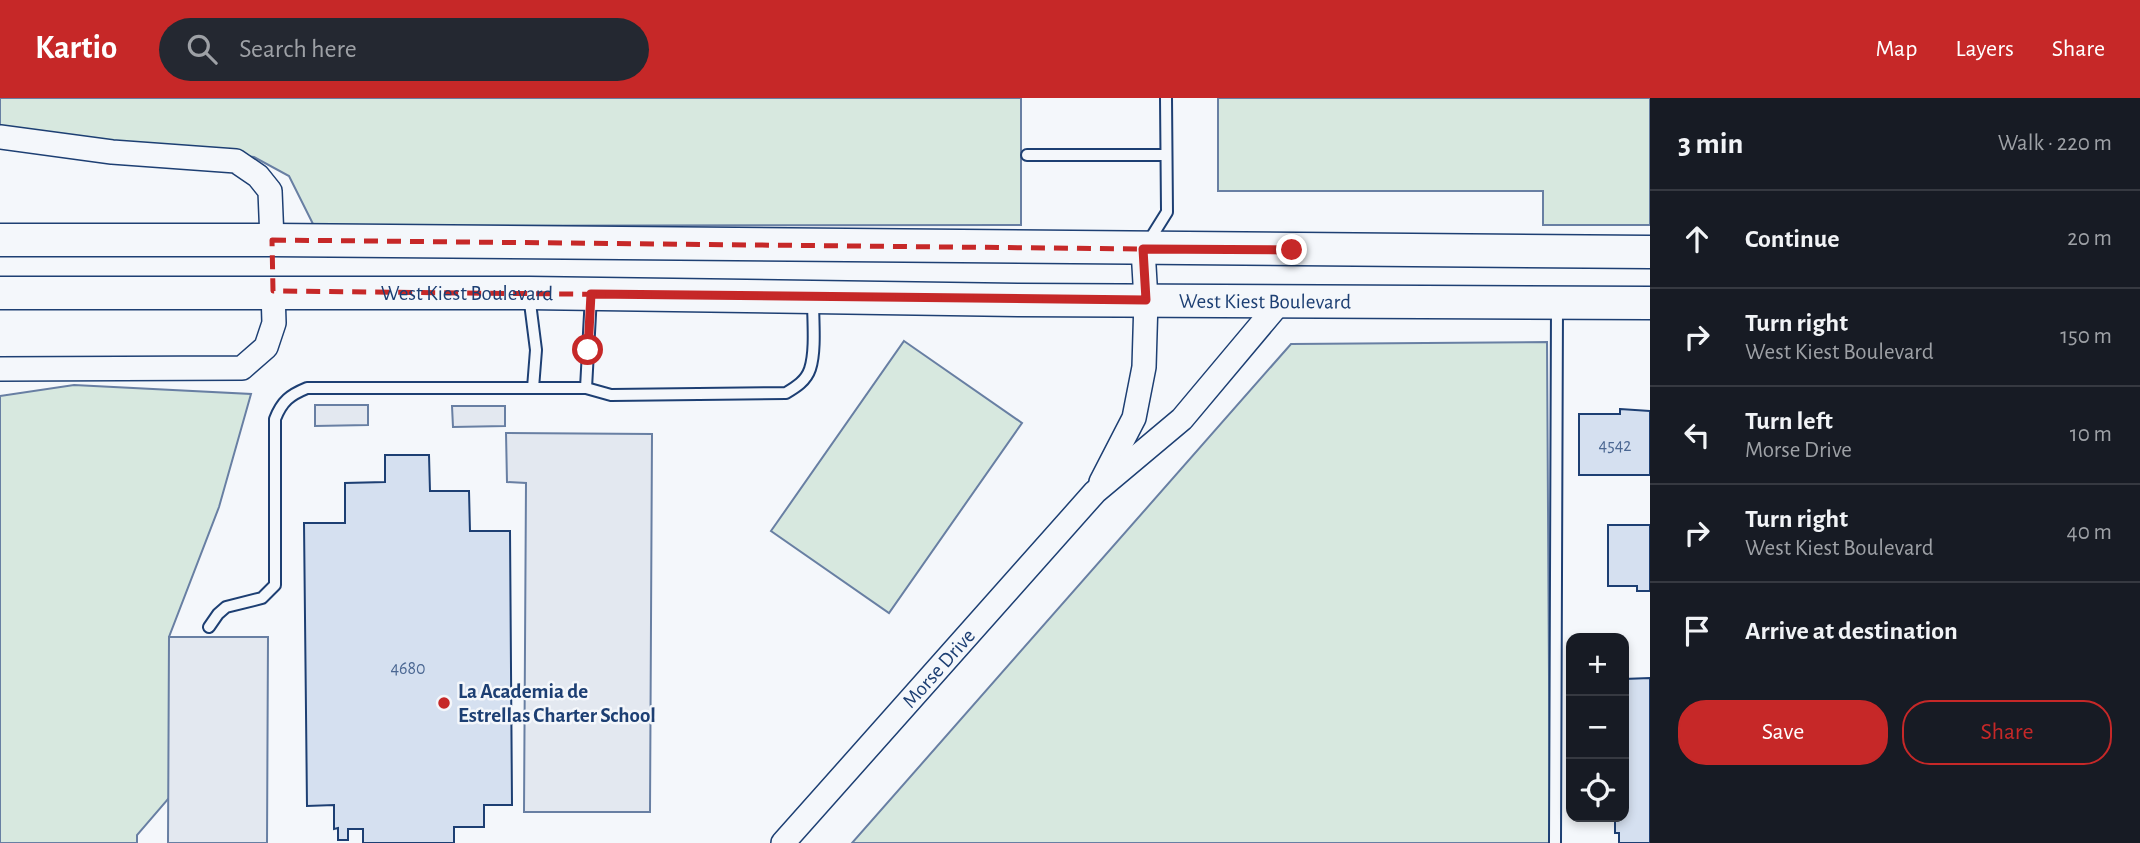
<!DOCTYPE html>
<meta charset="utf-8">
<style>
body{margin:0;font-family:"Alegreya Sans",sans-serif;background:#242831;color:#f1f3f6}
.controls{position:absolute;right:21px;bottom:21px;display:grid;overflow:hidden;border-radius:14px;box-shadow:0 4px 10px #0003}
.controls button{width:63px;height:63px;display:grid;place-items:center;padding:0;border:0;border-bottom:2px solid #363941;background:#171b24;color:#f1f3f6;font:35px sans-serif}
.stop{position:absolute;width:21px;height:21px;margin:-16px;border:5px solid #c62828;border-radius:50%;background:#fff}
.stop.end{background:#c62828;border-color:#fff;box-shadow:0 2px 7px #0008}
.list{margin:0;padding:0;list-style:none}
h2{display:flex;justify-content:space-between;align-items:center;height:91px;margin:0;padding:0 28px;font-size:30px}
h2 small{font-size:23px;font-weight:400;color:#9ea1a6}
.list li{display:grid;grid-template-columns:46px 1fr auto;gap:21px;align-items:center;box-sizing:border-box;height:98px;padding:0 28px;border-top:2px solid #363941}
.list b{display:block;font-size:26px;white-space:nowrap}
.list p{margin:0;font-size:23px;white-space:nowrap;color:#9ea1a6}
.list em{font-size:23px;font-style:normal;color:#9ea1a6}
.actions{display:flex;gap:14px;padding:21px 28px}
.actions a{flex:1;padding:16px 0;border:2px solid #c62828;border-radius:28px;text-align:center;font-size:24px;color:#c62828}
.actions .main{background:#c62828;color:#fff}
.icon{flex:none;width:38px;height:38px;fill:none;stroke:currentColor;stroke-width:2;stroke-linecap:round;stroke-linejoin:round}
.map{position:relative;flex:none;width:1650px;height:745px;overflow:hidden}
header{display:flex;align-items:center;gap:42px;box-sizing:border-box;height:98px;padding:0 35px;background:#c62828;color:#fff}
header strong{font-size:33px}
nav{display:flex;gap:38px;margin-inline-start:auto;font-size:24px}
.search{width:490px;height:63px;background:#242831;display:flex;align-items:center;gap:18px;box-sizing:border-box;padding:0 24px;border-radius:38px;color:#9ea1a6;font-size:26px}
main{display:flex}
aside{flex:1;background:#171b24}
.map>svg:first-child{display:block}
.green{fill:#d7e8df;stroke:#687fa3;stroke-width:2}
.parking{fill:#e3e8f0;stroke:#687fa3;stroke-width:2}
.building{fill:#d5e0f0;stroke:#1d3f73;stroke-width:2}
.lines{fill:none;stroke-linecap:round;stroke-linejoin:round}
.lane-casing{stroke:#1d3f73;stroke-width:14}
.street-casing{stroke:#1d3f73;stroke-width:26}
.secondary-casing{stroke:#1d3f73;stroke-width:35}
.lane{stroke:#f4f7fb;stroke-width:10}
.street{stroke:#f4f7fb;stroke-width:23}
.secondary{stroke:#f4f7fb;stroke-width:32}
.route{stroke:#c62828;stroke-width:9}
.marked{fill:none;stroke:#c62828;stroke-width:5;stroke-dasharray:14 9;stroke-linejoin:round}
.poi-dot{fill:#c62828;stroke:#f4f7fb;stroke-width:2.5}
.labels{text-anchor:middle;stroke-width:5;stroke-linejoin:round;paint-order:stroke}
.number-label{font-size:18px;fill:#4b6792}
.street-label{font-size:21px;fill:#1d3f73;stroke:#f4f7fb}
.poi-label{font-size:21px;font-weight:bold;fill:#1d3f73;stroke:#f4f7fb;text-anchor:start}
</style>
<header>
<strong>Kartio</strong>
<div class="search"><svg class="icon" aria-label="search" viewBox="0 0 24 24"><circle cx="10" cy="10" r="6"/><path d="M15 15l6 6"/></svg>Search here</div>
<nav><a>Map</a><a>Layers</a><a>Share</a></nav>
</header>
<main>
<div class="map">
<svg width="1650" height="745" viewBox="0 0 1650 745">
<rect width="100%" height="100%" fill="#f4f7fb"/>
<!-- green -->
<g class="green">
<path d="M 0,0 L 1021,0 L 1021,127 L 314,128 L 289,78 L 254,59 L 0,31 Z"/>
<path d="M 1218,0 L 1650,0 L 1650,127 L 1543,127 L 1543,93 L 1218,93 Z"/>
<path d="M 904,243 L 1022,325 L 889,515 L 771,433 Z"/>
<path d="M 1547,244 L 1550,745 L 852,745 L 1291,246 Z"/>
<path d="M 74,287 L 251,296 L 219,409 L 169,539 L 169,700 L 137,737 L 137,745 L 0,745 L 0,298 Z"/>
</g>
<!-- parking -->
<g class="parking">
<path d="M 315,307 L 368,307 L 368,327 L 315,328 Z"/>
<path d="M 452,308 L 505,308 L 505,328 L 453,329 Z"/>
<path d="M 506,335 L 652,336 L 650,714 L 524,714 L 526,385 L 507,384 Z"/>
<path d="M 169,539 L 268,539 L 267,745 L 168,745 Z"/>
</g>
<!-- building -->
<g class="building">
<path d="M 1620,311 L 1650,313 L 1650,377 L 1579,377 L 1579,316 L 1620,316 Z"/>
<path d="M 385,357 L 429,357 L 430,393 L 469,393 L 470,433 L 510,433 L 512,707 L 484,707 L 484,729 L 454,729 L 454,745 L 363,745 L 363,731 L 348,731 L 348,742 L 338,742 L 338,730 L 334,731 L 334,707 L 307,708 L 304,425 L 345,425 L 345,385 L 385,384 Z"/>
<path d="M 1608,427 L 1650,427 L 1650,493 L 1637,493 L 1637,488 L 1608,488 Z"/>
<path d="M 1650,580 L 1650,745 L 1619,745 L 1619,735 L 1615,735 L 1615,719 L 1624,719 L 1624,581 Z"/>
</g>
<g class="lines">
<!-- lane casing -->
<g class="lane-casing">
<g id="lane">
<path d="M 1027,57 L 1166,57"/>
<path d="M 1147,146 L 1167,114 L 1166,0"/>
<path d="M 529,197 L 536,252 L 533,290"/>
<path d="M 586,290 L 591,198"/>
<path d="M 209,529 L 218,516 L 226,509 L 262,500 L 275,487 L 275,321 C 282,303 290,297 307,290 L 586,290 L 611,297 L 786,295 C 796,289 806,283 810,271 C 816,253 813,222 813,202"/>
<path d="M 1555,745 L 1557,208"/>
</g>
</g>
<!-- street casing -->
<g class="street-casing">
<g id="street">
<path d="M 0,39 L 112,54 L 236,63 L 258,78 L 270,93 L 272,142"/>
<path d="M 0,271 L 242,270 L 266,249 L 274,225 L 273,193"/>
<path d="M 1101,384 L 1134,320 L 1144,269 L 1146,202 L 1143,151"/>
<path id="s1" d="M 783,745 L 1095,394 L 1182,321 L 1281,203"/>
</g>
</g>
<!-- secondary casing -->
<g class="secondary-casing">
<g id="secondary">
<path d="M 0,142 L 272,142 L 1650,154"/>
<path id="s2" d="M 0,195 L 529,195 L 1018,202 L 1650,205"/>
</g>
</g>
<!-- lane -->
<use href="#lane" class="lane"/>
<!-- street -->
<use href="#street" class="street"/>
<!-- secondary -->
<use href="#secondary" class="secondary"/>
</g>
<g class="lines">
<!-- route -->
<path class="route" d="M 588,252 L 591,196 L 1146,202 L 1143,151 L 1292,152"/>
</g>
<!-- marked area -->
<path class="marked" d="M 272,142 L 1143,151 L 1146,202 L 273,193 Z"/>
<!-- markers -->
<circle class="poi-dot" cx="444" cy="605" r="7"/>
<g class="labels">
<!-- number labels -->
<g class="number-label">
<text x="1615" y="353">4542</text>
<text x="408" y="576">4680</text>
</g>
<!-- street labels -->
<g class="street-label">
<text dy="7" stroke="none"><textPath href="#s2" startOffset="467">West Kiest Boulevard</textPath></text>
<text dy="7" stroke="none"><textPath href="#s2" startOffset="1265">West Kiest Boulevard</textPath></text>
<text dy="7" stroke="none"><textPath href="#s1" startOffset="234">Morse Drive</textPath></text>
</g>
<!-- poi labels -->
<g class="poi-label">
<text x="458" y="600">La Academia de<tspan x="458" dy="24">Estrellas Charter School</tspan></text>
</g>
</g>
</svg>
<div class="controls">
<button>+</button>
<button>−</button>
<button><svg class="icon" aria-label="locate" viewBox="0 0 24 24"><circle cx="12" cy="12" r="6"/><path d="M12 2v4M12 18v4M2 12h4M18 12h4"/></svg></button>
</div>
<div class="stop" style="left:588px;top:252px"></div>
<div class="stop end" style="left:1292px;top:152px"></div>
</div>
<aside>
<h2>3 min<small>Walk · 220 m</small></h2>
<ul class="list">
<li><svg class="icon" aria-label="ahead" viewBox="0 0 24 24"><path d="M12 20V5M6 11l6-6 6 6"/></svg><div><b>Continue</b></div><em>20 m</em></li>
<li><svg class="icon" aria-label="right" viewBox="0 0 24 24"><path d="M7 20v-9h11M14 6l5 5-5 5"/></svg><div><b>Turn right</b><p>West Kiest Boulevard</p></div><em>150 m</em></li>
<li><svg class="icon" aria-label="left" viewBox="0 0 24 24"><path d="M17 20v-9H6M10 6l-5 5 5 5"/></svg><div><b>Turn left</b><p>Morse Drive</p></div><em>10 m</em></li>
<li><svg class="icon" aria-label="right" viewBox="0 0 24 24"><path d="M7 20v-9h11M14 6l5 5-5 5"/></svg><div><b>Turn right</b><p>West Kiest Boulevard</p></div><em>40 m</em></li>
<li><svg class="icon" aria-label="arrive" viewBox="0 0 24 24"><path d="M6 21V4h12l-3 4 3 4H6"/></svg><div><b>Arrive at destination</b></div></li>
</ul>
<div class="actions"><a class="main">Save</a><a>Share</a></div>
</aside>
</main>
